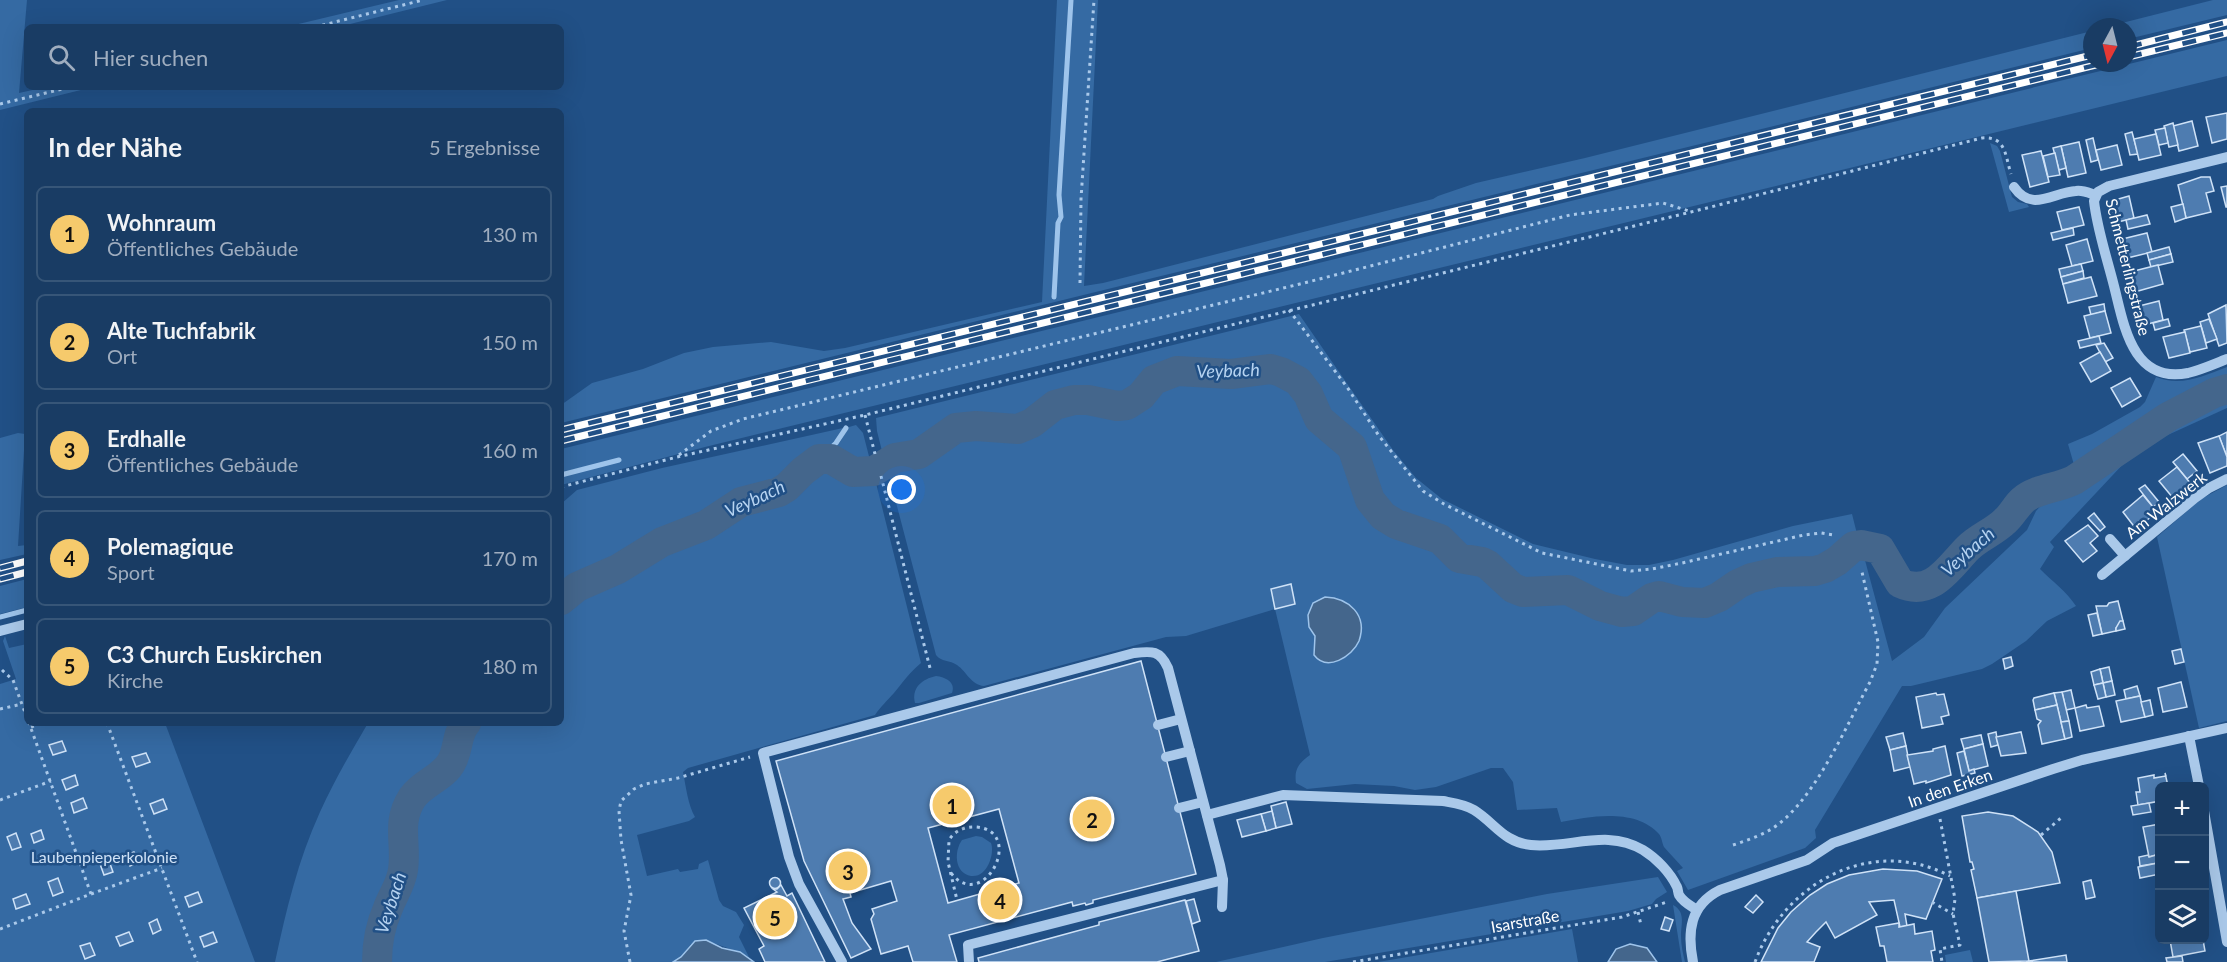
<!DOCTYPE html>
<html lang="de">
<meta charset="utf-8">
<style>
body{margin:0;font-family:Lato,sans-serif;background:#26476d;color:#f1f3f6}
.controls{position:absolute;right:18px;bottom:18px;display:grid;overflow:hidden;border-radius:9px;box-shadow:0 6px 24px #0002}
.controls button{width:54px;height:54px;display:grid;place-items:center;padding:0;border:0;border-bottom:2px solid #375678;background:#193c64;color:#f1f3f6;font:30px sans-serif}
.compass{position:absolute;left:2083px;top:18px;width:54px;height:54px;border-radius:50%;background:#193c64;box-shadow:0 6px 24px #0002;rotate:187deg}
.you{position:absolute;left:902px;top:490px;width:21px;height:21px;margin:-15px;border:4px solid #fff;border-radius:50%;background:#1a73e8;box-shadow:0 0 0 9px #1a73e833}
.badge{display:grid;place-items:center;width:39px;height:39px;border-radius:50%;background:#f6ca6c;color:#111;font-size:20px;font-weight:700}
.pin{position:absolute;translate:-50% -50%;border:3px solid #fff;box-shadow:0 2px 6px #0006}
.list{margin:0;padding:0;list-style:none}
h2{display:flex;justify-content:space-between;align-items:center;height:78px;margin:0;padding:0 24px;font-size:26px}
h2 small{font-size:20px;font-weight:400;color:#9fadbf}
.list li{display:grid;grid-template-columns:39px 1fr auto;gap:18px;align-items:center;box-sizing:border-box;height:96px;margin:0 12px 12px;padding:0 12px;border:2px solid #375678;border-radius:9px}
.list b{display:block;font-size:22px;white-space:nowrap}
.list p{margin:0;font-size:20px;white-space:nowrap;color:#9fadbf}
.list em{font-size:20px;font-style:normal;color:#9fadbf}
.icon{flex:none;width:33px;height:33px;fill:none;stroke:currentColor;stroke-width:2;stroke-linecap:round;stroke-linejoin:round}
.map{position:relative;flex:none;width:2227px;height:962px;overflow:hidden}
.search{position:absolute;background:#193c64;box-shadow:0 6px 24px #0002;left:24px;top:24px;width:540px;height:66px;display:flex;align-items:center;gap:15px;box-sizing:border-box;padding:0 21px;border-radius:9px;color:#9fadbf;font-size:22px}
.panel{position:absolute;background:#193c64;box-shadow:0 6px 24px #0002;left:24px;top:108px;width:540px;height:618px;border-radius:9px}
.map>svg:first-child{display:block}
.green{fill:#356aa3;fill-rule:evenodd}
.water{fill:#44668c;stroke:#9ec4eb;stroke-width:1.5}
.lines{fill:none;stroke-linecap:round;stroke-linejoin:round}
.stream{stroke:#9ec4eb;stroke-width:5}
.river{stroke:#44668c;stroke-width:30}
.building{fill:#4e7cb0;stroke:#cfe2f7;stroke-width:1.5;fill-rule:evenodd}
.path{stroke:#aac9ea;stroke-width:3;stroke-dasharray:3 4.5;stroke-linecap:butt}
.minor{stroke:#aac9ea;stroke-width:10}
.rail-casing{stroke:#fff;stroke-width:7}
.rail{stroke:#215086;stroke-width:4.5;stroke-dasharray:14;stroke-linecap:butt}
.labels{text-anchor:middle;stroke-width:5;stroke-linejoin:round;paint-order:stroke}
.street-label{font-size:16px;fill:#fff;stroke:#215086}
.park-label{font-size:16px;fill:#cfe2f7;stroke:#215086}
.water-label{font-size:18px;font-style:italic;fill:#b6d3f1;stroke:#215086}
</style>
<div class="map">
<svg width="2227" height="962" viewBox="0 0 2227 962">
<rect width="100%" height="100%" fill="#215086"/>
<!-- green -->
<g class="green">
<path d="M 0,0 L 27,0 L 19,93 L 46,87 L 93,87 L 0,110 Z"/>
<path d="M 399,0 L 447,0 L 338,27 L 286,27 Z"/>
<path d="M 1057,0 L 1098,0 L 1084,286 L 1103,283 L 1433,199 L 1438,196 L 1476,183 L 1585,158 L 2092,31 L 2092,48 L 561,423 L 561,405 L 592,383 L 643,369 L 684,353 L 713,347 L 771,342 L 824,351 L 845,348 L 1042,302 Z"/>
<path d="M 2213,0 L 2227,0 L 2227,15 L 2128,39 L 2128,27 L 2106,27 Z"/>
<path d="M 2227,40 L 2227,76 L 705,447 L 561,485 L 561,449 Z"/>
<path d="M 1990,143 L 1997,146 L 2000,151 L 2012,197 L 2018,202 L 2027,204 L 2029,207 L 2009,212 Z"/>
<path d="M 1299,314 L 1393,450 L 1416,478 L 1442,499 L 1533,544 L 1595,559 L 1627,565 L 1649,565 L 1673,560 L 1793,526 L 1852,514 L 1858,538 C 1843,543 1836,557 1820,562 C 1795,569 1769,562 1744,573 C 1731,580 1720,595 1706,598 C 1686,602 1674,588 1657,590 C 1639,591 1637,609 1611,603 C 1593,600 1582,585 1566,582 C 1551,580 1535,588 1521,583 C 1505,578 1495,561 1478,557 L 1474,550 L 1462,553 C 1454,546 1447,538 1438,532 C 1417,520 1401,526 1382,505 C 1379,502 1374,500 1372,496 C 1363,484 1366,462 1360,448 C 1353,432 1333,429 1323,415 C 1312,401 1312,375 1292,366 C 1270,356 1243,368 1220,368 C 1200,368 1181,360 1162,368 C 1147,375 1139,396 1123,398 C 1107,400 1091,391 1074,393 C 1048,395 1043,413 1023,420 C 1005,426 987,417 969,419 C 948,420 936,438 918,447 C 907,453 894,452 884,459 L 877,431 L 876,418 Z"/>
<path d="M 2227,367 L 2227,408 L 2159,439 L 2126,461 L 2050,542 L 2054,547 L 2040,569 C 2052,581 2067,592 2076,606 L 2047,621 L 2026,641 L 1992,664 L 1982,669 L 1911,686 L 1902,686 L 1815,830 L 1816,838 L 1805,848 L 1688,890 L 1677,871 L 1683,868 C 1677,861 1670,854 1664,847 C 1662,843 1662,838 1659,834 C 1636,808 1591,816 1561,822 L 1557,808 L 1517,810 L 1513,782 L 1503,768 L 1491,768 L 1436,787 L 1415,790 L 1394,786 L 1355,784 L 1307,789 L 1296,783 C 1294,769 1299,763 1310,755 L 1275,609 L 1186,636 L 1166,637 L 984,686 C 971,685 967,672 957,665 C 950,660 941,662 936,655 L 887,468 L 898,462 L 922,456 L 954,433 L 963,430 L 1020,432 L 1032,428 L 1053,412 L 1072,404 L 1083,404 L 1115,411 L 1124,410 L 1138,403 L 1159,382 L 1179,373 L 1230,377 L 1264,372 L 1276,374 L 1303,398 L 1313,418 L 1320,426 L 1346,446 L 1351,455 L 1367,502 L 1373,512 L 1390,526 L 1434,539 L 1439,542 L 1454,559 L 1474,570 L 1491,574 L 1504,588 L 1523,599 L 1564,597 L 1610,617 L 1623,620 L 1637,617 L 1654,601 C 1673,601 1689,612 1709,608 C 1728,605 1744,589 1762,582 C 1782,574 1805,582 1826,574 C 1831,573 1838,570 1842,565 C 1848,558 1850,550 1862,549 L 1892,661 L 1924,637 L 1945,608 L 2027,530 L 2036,511 L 2046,500 L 2058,498 L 2070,493 L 2079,482 L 2068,444 L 2092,434 L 2140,407 L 2145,402 L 2156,377 C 2181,387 2203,376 2227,367 ZM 1290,584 L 1295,604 L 1276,609 L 1271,590 Z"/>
<path d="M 856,425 L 863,433 L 872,468 C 853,473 844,460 828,454 L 840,442 L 849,427 Z"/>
<path d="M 843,428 L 836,441 L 826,450 L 803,464 L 784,484 L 776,489 L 740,497 L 696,525 L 655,541 L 608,570 L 575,583 L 561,593 L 561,504 L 577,490 L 662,468 Z"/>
<path d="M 18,433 L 25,434 L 18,546 L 27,545 L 27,554 L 0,560 L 0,438 Z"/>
<path d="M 822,463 L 854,476 L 874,475 L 921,663 C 910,672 903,682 894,693 C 887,701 881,706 875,715 L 688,768 L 683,772 C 686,787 688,805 695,817 L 689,821 L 637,835 L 647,876 L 678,869 L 680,872 L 698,869 L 699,864 L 708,860 L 719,900 L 723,906 L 736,912 L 744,925 L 739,937 L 749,957 C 743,954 717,943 711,943 C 705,942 697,944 691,944 L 681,957 L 673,962 L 384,962 C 384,948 385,934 390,921 C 395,906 405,894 408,878 C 414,853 403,829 416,806 C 425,789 446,783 455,767 C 464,753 457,730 475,723 L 561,723 L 561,605 L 581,590 L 616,574 L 655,549 L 676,539 L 707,528 L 751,502 L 786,492 L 808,471 Z"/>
<path d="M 2227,485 L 2227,721 L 2199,728 L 2157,537 L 2201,499 Z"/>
<path d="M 27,579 L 27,607 L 0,614 L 0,586 Z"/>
<path d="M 5,636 L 9,648 L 27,644 L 27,723 L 165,723 L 255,962 L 0,962 L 0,684 L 16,679 L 3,641 Z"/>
<path d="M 936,676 C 945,677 956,682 952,693 L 919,703 L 915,703 C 911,688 922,679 936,676 Z"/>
<path d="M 368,723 L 460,723 L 453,734 L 450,750 L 443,764 L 420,778 L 401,804 L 394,831 L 396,872 L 392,884 L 377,910 L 373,926 L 369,962 L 275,962 C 286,911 298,860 320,812 C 334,781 351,752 368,723 Z"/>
<path d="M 976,836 L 982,837 L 991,843 C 995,854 987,878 971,876 C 954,873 954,851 962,840 Z"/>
<path d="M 1658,877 L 1667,892 L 1656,899 L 1652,904 L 1628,911 L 1325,962 L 1216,962 L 1323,938 L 1547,894 Z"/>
<path d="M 1673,905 C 1686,912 1681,924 1681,936 C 1681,945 1683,954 1685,962 L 1682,962 Z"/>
<path d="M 1572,929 L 1578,962 L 1378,962 Z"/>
<path d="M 1970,950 L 1973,962 L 1946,962 L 1945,955 Z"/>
</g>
<!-- water -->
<g class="water">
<path d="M 1325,597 C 1349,598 1368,615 1359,641 C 1352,657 1327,672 1314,655 L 1315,636 L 1309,627 L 1308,615 L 1313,603 Z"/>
<path d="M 706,940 L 722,948 L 740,952 L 754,962 L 673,962 L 681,957 L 695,941 Z"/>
<path d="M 1630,944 L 1647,948 L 1657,962 L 1608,962 L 1616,949 Z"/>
</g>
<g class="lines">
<!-- stream -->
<g class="stream">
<path d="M 1054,297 L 1058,223 L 1061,217 L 1059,195 L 1071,0"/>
<path d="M 819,459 L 836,443 L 846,428"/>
<path d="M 561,475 L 619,460"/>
<path d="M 0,617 L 27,610"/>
</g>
<!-- river -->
<g class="river">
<path d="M 561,600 L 577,587 L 618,569 L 662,542 L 706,525 L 741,502 L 779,492 L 787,487 L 803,471 L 819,459 L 831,459 L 853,472 L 874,471 L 895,458 L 919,454 L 956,428 L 976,426 L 1018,429 L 1032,423 L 1055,405 L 1074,400 L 1088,400 L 1117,406 L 1127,405 L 1141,396 L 1154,380 L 1177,371 L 1231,374 L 1271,369 L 1281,372 L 1298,381 L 1308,394 L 1319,419 L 1352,447 L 1370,500 L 1383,516 L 1396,524 L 1440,539 L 1459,558 L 1482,562 L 1488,565 L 1513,588 L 1523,592 L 1568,590 L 1600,606 L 1622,612 L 1633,611 L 1652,598 L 1659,596 L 1682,602 L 1705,603 L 1719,597 L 1738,584 L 1751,578 L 1777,572 L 1815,571 L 1825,568 L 1837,561 L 1854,546 L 1861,545 L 1880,549 L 1900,583 C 1932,598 1949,567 1968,548 C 1979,537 1994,532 2005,521 C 2012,515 2016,506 2023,500 C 2035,489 2059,488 2074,480 L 2168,417 L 2214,393 L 2227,389"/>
<path d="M 377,962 C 377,943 380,926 388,908 C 393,895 401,884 403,870 C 407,844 396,823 412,798 C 423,782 444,778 452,761 C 459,748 456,735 466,723"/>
</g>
</g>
<!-- building -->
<g class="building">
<path d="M 2227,113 L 2227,139 L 2212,143 L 2206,117 Z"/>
<path d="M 2192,121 L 2198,146 L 2179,151 L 2173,126 Z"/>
<path d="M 2173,123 L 2178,145 L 2169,147 L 2164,126 Z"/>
<path d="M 2165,128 L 2168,143 L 2159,145 L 2155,130 Z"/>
<path d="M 2132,132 L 2138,154 L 2130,155 L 2125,134 Z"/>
<path d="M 2156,134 L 2161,155 L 2139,160 L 2134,139 Z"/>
<path d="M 2093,138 L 2098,160 L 2091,162 L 2086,140 Z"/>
<path d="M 2079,142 L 2086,173 L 2068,177 L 2061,146 Z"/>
<path d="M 2117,145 L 2122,165 L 2101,170 L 2096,150 Z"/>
<path d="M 2061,146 L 2066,168 L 2059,170 L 2053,148 Z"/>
<path d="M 2041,151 L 2049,182 L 2030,187 L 2022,155 Z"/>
<path d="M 2055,153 L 2060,175 L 2048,177 L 2043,156 Z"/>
<path d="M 2201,177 L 2210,177 L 2214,191 L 2206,193 L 2211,212 L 2186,218 L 2178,185 Z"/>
<path d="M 2227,186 L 2227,207 L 2226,207 L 2221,187 Z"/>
<path d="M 2129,196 L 2134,218 L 2114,223 L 2108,202 Z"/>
<path d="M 2183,204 L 2186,218 L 2175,222 L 2171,207 Z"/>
<path d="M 2079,207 L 2084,225 L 2062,230 L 2057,212 Z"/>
<path d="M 2147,215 L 2150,224 L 2128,229 L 2126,220 Z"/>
<path d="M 2073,228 L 2074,235 L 2053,240 L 2051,233 Z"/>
<path d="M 2147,233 L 2152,252 L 2123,259 L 2118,240 Z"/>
<path d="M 2087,239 L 2093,261 L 2072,266 L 2066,245 Z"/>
<path d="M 2169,247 L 2171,254 L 2149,260 L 2147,253 Z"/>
<path d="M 2171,254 L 2173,262 L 2151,267 L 2149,260 Z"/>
<path d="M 2081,264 L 2083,271 L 2061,277 L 2059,269 Z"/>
<path d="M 2158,265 L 2163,284 L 2131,293 L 2126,273 Z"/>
<path d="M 2083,271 L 2084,278 L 2063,284 L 2061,277 Z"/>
<path d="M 2091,277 L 2097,296 L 2068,303 L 2063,284 Z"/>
<path d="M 2159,301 L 2163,320 L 2140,326 L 2135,307 Z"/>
<path d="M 2104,304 L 2105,311 L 2091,315 L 2089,307 Z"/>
<path d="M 2226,305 L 2227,343 L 2219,346 L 2208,314 Z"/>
<path d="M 2105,311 L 2111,333 L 2090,338 L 2084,316 Z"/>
<path d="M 2168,319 L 2170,326 L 2155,330 L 2153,323 Z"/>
<path d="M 2209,319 L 2217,339 L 2206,343 L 2200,322 Z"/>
<path d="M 2201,326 L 2207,348 L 2190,352 L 2184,330 Z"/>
<path d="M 2185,332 L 2190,353 L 2169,358 L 2163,337 Z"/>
<path d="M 2099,336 L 2101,343 L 2080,348 L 2078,341 Z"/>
<path d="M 2104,343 L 2113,358 L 2105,362 L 2096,345 Z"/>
<path d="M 2100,352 L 2111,371 L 2091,382 L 2080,363 Z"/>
<path d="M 2130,378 L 2141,396 L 2122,407 L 2111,388 Z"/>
<path d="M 2227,432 L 2227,457 L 2219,436 Z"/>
<path d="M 2219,436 L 2227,457 L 2227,466 L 2210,473 L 2198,443 Z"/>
<path d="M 2183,454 L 2197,471 L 2187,479 L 2173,462 Z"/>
<path d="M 2177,467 L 2191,484 L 2173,498 L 2159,481 Z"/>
<path d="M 2145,485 L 2159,502 L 2153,507 L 2139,489 Z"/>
<path d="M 2143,495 L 2157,512 L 2136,529 L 2123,512 Z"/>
<path d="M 2094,513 L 2105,527 L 2100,531 L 2088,518 Z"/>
<path d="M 2088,525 L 2098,536 L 2090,543 L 2097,551 L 2083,562 L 2065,541 Z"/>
<path d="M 1291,584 L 1295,604 L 1275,609 L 1271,589 Z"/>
<path d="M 2118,601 L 2123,621 L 2116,628 L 2116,631 L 2102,634 L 2096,606 L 2107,606 L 2109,603 Z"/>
<path d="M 2097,613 L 2102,634 L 2093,636 L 2088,615 Z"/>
<path d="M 2120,621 L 2123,621 L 2125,629 L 2116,631 L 2116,628 Z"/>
<path d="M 2181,649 L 2184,662 L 2175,664 L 2172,651 Z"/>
<path d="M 2011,657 L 2013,666 L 2005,669 L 2003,659 Z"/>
<path d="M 1141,661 L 1196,874 L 1093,900 L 1093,903 L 1086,905 L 1085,903 L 1073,906 L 1072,902 L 949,935 L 957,962 L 913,962 L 908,946 L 881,954 L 871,919 L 874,914 L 872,909 L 897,901 L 891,881 L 850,893 L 851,897 L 843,899 L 852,923 L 871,949 L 851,958 L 804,861 L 776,761 ZM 999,809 L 1019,883 L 948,903 L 928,828 Z"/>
<path d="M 2109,667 L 2112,681 L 2103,683 L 2100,669 Z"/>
<path d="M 2100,669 L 2103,683 L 2094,685 L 2091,672 Z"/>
<path d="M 2112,681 L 2115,695 L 2106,697 L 2103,683 Z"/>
<path d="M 2181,682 L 2187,707 L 2163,712 L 2158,688 Z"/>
<path d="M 2103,683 L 2106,697 L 2098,699 L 2094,685 Z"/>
<path d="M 2137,686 L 2140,696 L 2126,699 L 2124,690 Z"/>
<path d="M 2071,690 L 2075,708 L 2066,710 L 2062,692 Z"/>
<path d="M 2062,692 L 2069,721 L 2061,722 L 2054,693 Z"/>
<path d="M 1936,693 L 1937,695 L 1944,694 L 1949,715 L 1941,717 L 1943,724 L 1922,728 L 1916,697 Z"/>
<path d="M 2054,693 L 2057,705 L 2035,710 L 2033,700 L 2034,698 Z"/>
<path d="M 2140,696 L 2145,717 L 2121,722 L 2116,701 Z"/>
<path d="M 2150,700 L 2153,715 L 2145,717 L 2141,702 Z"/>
<path d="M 2057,705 L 2065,739 L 2042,744 L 2038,725 L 2041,721 L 2037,719 L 2035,710 Z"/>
<path d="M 2086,705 L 2087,708 L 2099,706 L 2104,726 L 2080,731 L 2075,708 Z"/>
<path d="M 2069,721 L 2072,737 L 2065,739 L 2061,722 Z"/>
<path d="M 1996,732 L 1998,745 L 1991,747 L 1988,734 Z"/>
<path d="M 2021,732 L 2026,753 L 2001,756 L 1996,737 Z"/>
<path d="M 1903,733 L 1906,746 L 1890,750 L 1886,737 Z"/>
<path d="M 1981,735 L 1983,744 L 1964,749 L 1961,739 Z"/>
<path d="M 62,741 L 66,751 L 53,755 L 49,745 Z"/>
<path d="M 1983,744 L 1988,766 L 1969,771 L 1964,749 Z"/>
<path d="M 1906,746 L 1910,767 L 1894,771 L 1890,750 Z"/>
<path d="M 1945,746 L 1951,775 L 1926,783 L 1926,781 L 1914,784 L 1907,755 L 1933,751 L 1933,749 Z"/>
<path d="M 1964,751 L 1969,771 L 1974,769 L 1975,773 L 1962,776 L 1957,753 Z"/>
<path d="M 146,753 L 150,762 L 136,767 L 132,757 Z"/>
<path d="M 2165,773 L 2168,786 L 2160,786 L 2160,801 L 2138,805 L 2136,792 L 2140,792 L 2138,778 L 2154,775 L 2154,778 L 2166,776 Z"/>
<path d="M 75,775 L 78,785 L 66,790 L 62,780 Z"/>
<path d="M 83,798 L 87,808 L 74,813 L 71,803 Z"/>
<path d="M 163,799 L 167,809 L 154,814 L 150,804 Z"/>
<path d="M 1286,802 L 1292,824 L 1276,828 L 1271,806 Z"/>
<path d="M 2149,803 L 2151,812 L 2133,815 L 2131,806 Z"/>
<path d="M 1272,811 L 1276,828 L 1266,831 L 1261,814 Z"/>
<path d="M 1988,812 L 2013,816 L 2038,832 L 2052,852 L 2060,883 L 1977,898 L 1971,870 L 1974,869 L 1972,862 L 1970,862 L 1962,816 Z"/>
<path d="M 1261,814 L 1266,831 L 1242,837 L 1237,820 Z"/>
<path d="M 2160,824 L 2160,854 L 2149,857 L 2143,827 Z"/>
<path d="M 41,830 L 44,839 L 34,843 L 31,834 Z"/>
<path d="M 16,833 L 21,847 L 12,850 L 7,837 Z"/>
<path d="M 134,852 L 139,862 L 130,866 L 126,855 Z"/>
<path d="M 2148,855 L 2149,857 L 2156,855 L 2158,863 L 2140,866 L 2139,857 Z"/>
<path d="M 109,861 L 113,872 L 104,875 L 100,864 Z"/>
<path d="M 2158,863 L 2160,874 L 2140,878 L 2138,867 Z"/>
<path d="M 1883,869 L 1917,871 L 1942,879 L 1926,919 L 1905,914 L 1907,926 L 1900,927 L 1894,900 L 1869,902 L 1877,915 L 1835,938 L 1826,922 L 1816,932 L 1807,942 L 1820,947 L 1814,962 L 1761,962 L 1778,928 L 1791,912 L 1810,895 L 1827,884 L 1849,875 Z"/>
<circle cx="775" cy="883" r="5.5"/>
<path d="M 58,878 L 63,892 L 53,896 L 48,882 Z"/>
<path d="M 2091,880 L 2095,897 L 2086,899 L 2083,882 Z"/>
<path d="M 781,885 L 787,896 L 792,893 L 825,962 L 765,962 L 759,949 L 764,946 L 744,908 L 777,892 L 773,889 L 777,889 Z"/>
<path d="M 2016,891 L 2029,961 L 1989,962 L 1977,898 Z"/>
<path d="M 198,892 L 202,902 L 189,907 L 185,897 Z"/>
<path d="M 26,894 L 30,904 L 16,909 L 13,899 Z"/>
<path d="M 1756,895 L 1763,902 L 1753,913 L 1745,907 Z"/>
<path d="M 1194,899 L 1200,921 L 1192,924 L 1186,901 Z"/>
<path d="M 1185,900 L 1199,951 L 1157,962 L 979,962 L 978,958 L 1099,925 L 1099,922 Z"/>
<path d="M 1665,917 L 1673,920 L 1669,931 L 1661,929 Z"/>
<path d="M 157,919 L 161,930 L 153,934 L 149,923 Z"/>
<path d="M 1899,923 L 1899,927 L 1914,924 L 1915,934 L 1932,931 L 1935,950 L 1931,951 L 1933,962 L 1887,962 L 1884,946 L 1880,946 L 1876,927 Z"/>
<path d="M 129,932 L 133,941 L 120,946 L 116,937 Z"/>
<path d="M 213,932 L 217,942 L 204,947 L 200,937 Z"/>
<path d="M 2170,940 L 2203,940 L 2205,951 L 2173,957 Z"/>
<path d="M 90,943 L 95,955 L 85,959 L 80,946 Z"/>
<path d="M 2066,955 L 2067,962 L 2026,962 L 2029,961 Z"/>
<path d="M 2182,956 L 2183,962 L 2167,962 L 2166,958 Z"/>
</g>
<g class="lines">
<!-- path -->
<g class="path">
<path d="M 315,27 L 423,0"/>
<path d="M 0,104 L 71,87"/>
<path d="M 1080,283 L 1081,199 L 1094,0"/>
<path d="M 1289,310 L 1347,387 L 1379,436 L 1423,491 L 1444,504 L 1542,553 L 1631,571 L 1652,569 L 1682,563 L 1804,535 L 1821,533 L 1834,535"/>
<path d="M 865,415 L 875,454"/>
<path d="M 679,455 L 711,431 L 743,419 L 1300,284 L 1570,215 L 1663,203 L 1689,211"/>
<path d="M 881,476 L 930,668"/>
<path d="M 561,487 L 677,457 L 865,415 L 1691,212 L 1982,138 C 2006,136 2005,155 2011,174"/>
<path d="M 2,670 L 13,680 L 27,718"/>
<path d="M 0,709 L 22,704"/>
<path d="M 107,723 L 197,962"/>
<path d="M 31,727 L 43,723"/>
<path d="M 0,800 L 51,781"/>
<path d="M 1940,819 L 1955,899 L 1953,914 L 1960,945 L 1940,949 L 1942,962"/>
<path d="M 2041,835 L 2061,818"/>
<path d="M 1733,845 C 1745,841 1757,837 1768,831 C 1812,807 1846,726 1870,682 L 1877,664 L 1878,642 L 1862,572"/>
<path d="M 951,873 C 983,914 1026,832 977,827 C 966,826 955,830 949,840 L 948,862 L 957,900"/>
<path d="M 91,894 L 162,868"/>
<path d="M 1932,902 L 1953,914"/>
<path d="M 1638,912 L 1641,925"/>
<path d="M 0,929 L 91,894 L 29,723"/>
<path d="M 630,962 L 624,931 L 631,895 L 621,840 L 619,811 L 621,801 L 634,789 L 645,784 L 678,778 L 750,757"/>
<path d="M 1353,962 L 1622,917 L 1667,902"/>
<path d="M 1755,962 C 1784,883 1871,835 1950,876"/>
</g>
<!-- minor -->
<g class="minor">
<path d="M 2227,157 L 2109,186 L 2098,192 L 2094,201 C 2097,229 2107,258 2114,286 C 2124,325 2132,384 2188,373 C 2201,370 2214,364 2227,359"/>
<path d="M 2014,187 C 2032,213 2053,192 2076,191 C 2083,190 2089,193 2095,195"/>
<path d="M 2110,539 L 2125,556"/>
<path d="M 2102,575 L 2195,498 L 2209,488 L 2227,479"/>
<path d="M 0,631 L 27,624"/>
<path d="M 1158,725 L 1181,719"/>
<path d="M 2189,736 L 2199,786"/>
<path d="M 1166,757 L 1190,751"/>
<path d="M 1179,808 L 1203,802"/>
<path d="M 2204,811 L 2227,942"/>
<path d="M 1207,815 L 1283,795 L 1443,801 C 1454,803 1464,804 1474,810 C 1495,823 1503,842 1531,845 C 1569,849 1607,828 1643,850 C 1656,858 1670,872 1677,887 C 1678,889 1678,893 1679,895 C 1683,902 1691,906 1697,910"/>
<path d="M 842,962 L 799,884 L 789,857 L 763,753 L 1134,653 C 1152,651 1160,650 1168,668 L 1220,865 L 1223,880 L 1222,907"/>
<path d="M 969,962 L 968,945 L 1223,880"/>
<path d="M 1693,962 C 1687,932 1690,905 1720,890 L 1807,860 L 1833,843 L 2053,769 L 2082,760 L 2227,728"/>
</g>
<!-- rail casing -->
<g class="rail-casing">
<g id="rail">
<path d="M 2128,47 L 2227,22"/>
<path d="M 2128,57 L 2227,33"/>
<path d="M 561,430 L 2092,55"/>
<path d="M 561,441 L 2104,63"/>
<path d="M 0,568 L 27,561"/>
<path d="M 0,579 L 27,572"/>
</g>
</g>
<!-- rail -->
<use href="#rail" class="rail"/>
</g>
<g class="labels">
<!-- street labels -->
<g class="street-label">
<text transform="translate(2128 267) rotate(76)" y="6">Schmetterlingstraße</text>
<text transform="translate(2166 505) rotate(-38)" y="6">Am Walzwerk</text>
<text transform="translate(1950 788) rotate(-19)" y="6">In den Erken</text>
<text transform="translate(1525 921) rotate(-10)" y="6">Isarstraße</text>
</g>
<!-- park labels -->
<g class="park-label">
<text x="104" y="863">Laubenpieperkolonie</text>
</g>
<!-- water labels -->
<g class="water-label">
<text transform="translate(1228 371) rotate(-2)" y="6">Veybach</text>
<text transform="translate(755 499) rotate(-25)" y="6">Veybach</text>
<text transform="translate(1968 552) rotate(-41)" y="6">Veybach</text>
<text transform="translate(391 903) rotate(-72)" y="6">Veybach</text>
</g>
</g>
</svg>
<div class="controls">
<button>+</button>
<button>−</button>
<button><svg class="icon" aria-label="layers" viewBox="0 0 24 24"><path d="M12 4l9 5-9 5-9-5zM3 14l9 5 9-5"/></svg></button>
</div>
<svg class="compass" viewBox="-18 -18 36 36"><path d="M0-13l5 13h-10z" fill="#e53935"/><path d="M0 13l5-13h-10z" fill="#9fadbf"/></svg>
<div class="you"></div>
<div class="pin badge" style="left:952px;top:805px">1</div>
<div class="pin badge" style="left:1092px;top:819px">2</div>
<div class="pin badge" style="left:848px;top:871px">3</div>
<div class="pin badge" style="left:1000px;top:900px">4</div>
<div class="pin badge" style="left:775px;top:917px">5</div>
<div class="search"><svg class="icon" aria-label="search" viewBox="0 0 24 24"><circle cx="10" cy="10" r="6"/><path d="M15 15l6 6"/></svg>Hier suchen</div>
<section class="panel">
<h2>In der Nähe<small>5 Ergebnisse</small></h2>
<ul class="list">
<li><span class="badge">1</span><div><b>Wohnraum</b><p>Öffentliches Gebäude</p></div><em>130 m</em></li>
<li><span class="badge">2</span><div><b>Alte Tuchfabrik</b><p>Ort</p></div><em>150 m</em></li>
<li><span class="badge">3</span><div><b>Erdhalle</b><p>Öffentliches Gebäude</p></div><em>160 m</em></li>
<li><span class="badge">4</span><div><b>Polemagique</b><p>Sport</p></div><em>170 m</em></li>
<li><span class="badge">5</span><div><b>C3 Church Euskirchen</b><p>Kirche</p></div><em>180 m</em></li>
</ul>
</section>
</div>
